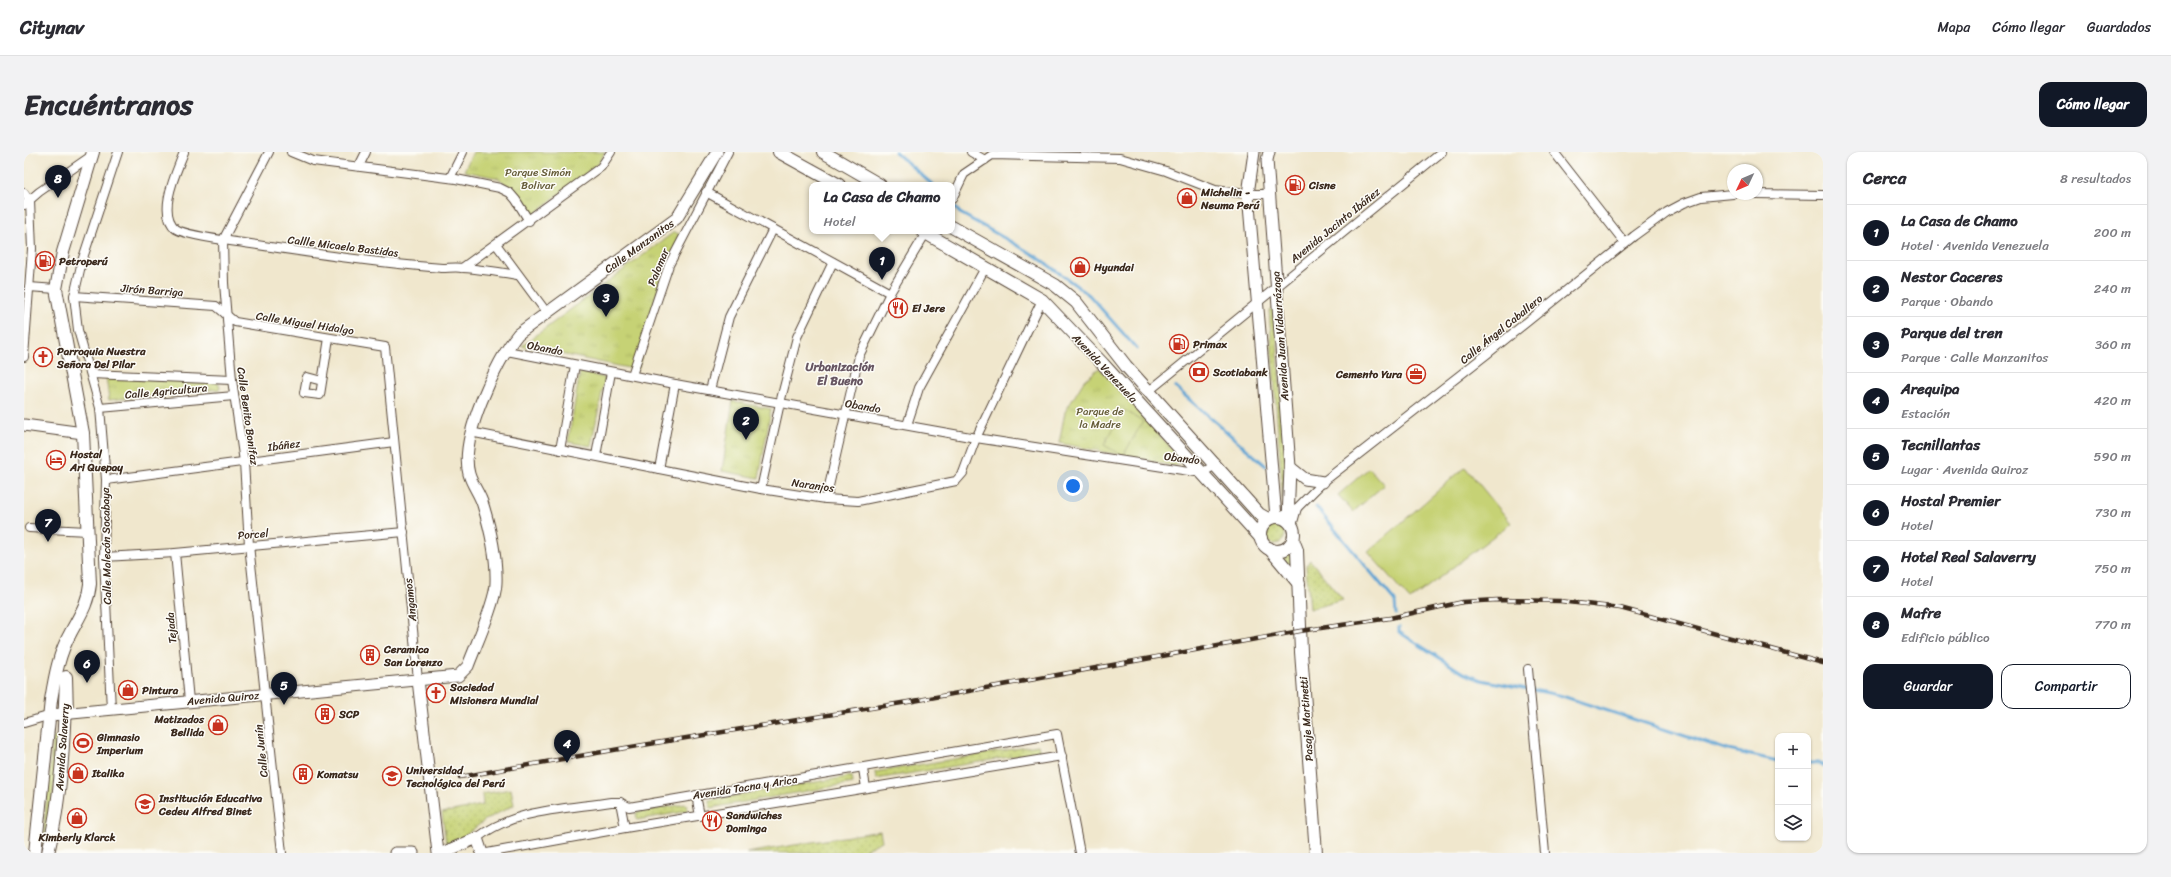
<!DOCTYPE html>
<html lang="es">
<meta charset="utf-8">
<style>
body{margin:0;font-family:Sriracha,sans-serif;background:#f2f2f3;color:#2b2b33}
.controls{position:absolute;right:12px;bottom:12px;display:grid;overflow:hidden;border-radius:8px;box-shadow:0 1px 3px #0004}
.controls button{width:36px;height:36px;display:grid;place-items:center;padding:0;border:0;border-bottom:1px solid #e1e1e2;background:#fff;color:#2b2b33;font:20px sans-serif}
.compass{position:absolute;left:1703px;top:12px;width:36px;height:36px;border-radius:50%;background:#fff;box-shadow:0 1px 3px #0004;rotate:226deg}
.you{position:absolute;left:1049px;top:334px;width:14px;height:14px;margin:-10px;border:3px solid #fff;border-radius:50%;background:#1a73e8;box-shadow:0 0 0 6px #1a73e833}
.badge{display:grid;place-items:center;width:26px;height:26px;border-radius:50%;background:#111827;color:#fff;font-size:13px;font-weight:700}
.pin{position:absolute;translate:-50% -33px;filter:drop-shadow(0 1px 2px #0008)}
.pin::after{content:'';position:absolute;top:21px;width:14px;height:12px;background:inherit;clip-path:polygon(0 0,100% 0,50% 100%)}
.popup{position:absolute;left:785px;top:30px;width:146px;height:52px;box-sizing:border-box;display:grid;place-content:center;border-radius:8px;background:#fff;filter:drop-shadow(0 1px 3px #0005);font-size:13px;white-space:nowrap;color:#7c7c81}
.popup b{font-size:15px;color:#2b2b33}
.popup::after{content:'';position:absolute;left:50%;top:100%;margin-left:-8px;border:8px solid transparent;border-top-color:#fff}
.list{margin:0;padding:0;list-style:none}
h2{display:flex;justify-content:space-between;align-items:center;height:52px;margin:0;padding:0 16px;font-size:17px}
h2 small{font-size:13px;font-weight:400;color:#7c7c81}
.list li{display:grid;grid-template-columns:26px 1fr auto;gap:12px;align-items:center;box-sizing:border-box;height:56px;padding:0 16px;border-top:1px solid #e1e1e2}
.list b{display:block;font-size:15px;white-space:nowrap}
.list p{margin:0;font-size:13px;white-space:nowrap;color:#7c7c81}
.list em{font-size:13px;font-style:normal;color:#7c7c81}
.actions{display:flex;gap:8px;padding:12px 16px}
.actions a{flex:1;padding:9px 0;border:1px solid #111827;border-radius:12px;text-align:center;font-size:14px;color:#111827}
.actions .main{background:#111827;color:#fff}
.icon{flex:none;width:22px;height:22px;fill:none;stroke:currentColor;stroke-width:2;stroke-linecap:round;stroke-linejoin:round}
.map{position:relative;flex:none;width:1799px;height:701px;overflow:hidden;border-radius:12px}
header{display:flex;align-items:center;gap:24px;box-sizing:border-box;height:56px;padding:0 20px;background:#fff;border-bottom:1px solid #e1e1e2}
header strong{font-size:19px}
nav{display:flex;gap:22px;margin-inline-start:auto;font-size:14px}
.intro{display:flex;align-items:center;justify-content:space-between;box-sizing:border-box;height:96px;padding:0 24px}
h1{margin:0;font-size:28px}
.button{padding:10px 18px;border-radius:12px;background:#111827;color:#fff;font-size:14px;font-weight:700}
main{display:flex;gap:24px;padding:0 24px}
aside{flex:1;background:#fff;border-radius:12px;box-shadow:0 1px 3px #0004}
.map>svg:first-child{display:block}
.grass{fill:url(#grass-dots);stroke:#807e49}
.park{fill:url(#park-tufts);stroke:#807e49}
.garden{fill:#c6d274;stroke:#807e49}
.lines{fill:none;stroke-linecap:round;stroke-linejoin:round}
.stream{stroke:#5da3d3;stroke-width:3}
.street-casing{stroke:#564638;stroke-width:10}
.secondary-casing{stroke:#564638;stroke-width:13}
.primary-casing{stroke:#564638;stroke-width:14}
.street{stroke:#fff;stroke-width:8}
.secondary{stroke:#fff;stroke-width:11}
.primary{stroke:#fff;stroke-width:12}
.rail-casing{stroke:#3b2a1e;stroke-width:4.5}
.rail{stroke:#fdfcf7;stroke-width:3;stroke-dasharray:9;stroke-linecap:butt}
.labels{text-anchor:middle;stroke-width:3;stroke-linejoin:round;paint-order:stroke}
.park-label{font-size:11px;fill:#655c38;stroke:#fdfcf7}
.poi-label{font-size:11px;font-weight:bold;fill:#3b2a1e;stroke:#fdfcf7;text-anchor:start}
.street-label{font-size:11px;fill:#3b2a1e;stroke:#fdfcf7}
.neighbourhood-label{font-size:12px;font-weight:bold;fill:#675662;stroke:#fdfcf7}
</style>
<header>
<strong>Citynav</strong>
<nav><a>Mapa</a><a>Cómo llegar</a><a>Guardados</a></nav>
</header>
<div class="intro"><h1>Encuéntranos</h1><a class="button">Cómo llegar</a></div>
<main>
<div class="map">
<svg width="1799" height="701" viewBox="0 0 1799 701">
<defs>
<pattern id="grass-dots" width="8" height="8" patternUnits="userSpaceOnUse"><rect width="8" height="8" fill="#c6d274"/><path d="M2 2h.1M6 6h.1" fill="none" stroke="#abb464" stroke-width="1.8" stroke-linecap="round"/></pattern>
<pattern id="park-tufts" width="24" height="20" patternUnits="userSpaceOnUse"><rect width="24" height="20" fill="#c6d274"/><path d="M3 7l-1-3M5 7V3M7 7l1-3M15 17l-1-3M17 17v-4M19 17l1-3" fill="none" stroke="#abb464"/></pattern>
</defs>
<rect width="100%" height="100%" fill="#fdfcf7"/>
<filter id="ink" filterUnits="userSpaceOnUse"><feTurbulence type="fractalNoise" baseFrequency=".025" numOctaves="2"/><feDisplacementMap in="SourceGraphic" scale="8" xChannelSelector="R" yChannelSelector="G"/><feConvolveMatrix kernelMatrix="1 2 1 2 8 2 1 2 1" color-interpolation-filters="sRGB"/></filter>
<filter id="wash" filterUnits="userSpaceOnUse"><feTurbulence type="fractalNoise" baseFrequency=".012" numOctaves="4" result="noise"/><feDisplacementMap in="SourceGraphic" scale="16" xChannelSelector="R" yChannelSelector="G"/><feGaussianBlur stdDeviation="0.9" result="paint"/><feColorMatrix in="noise" values="0 0 0 0 0 0 0 0 0 0 0 0 0 0 0 0 0 1.4 0 .05"/><feComposite in="paint" operator="in"/></filter>
<g filter="url(#wash)">
<rect width="100%" height="100%" fill="#f0e7cd"/>
<!-- grass -->
<g class="grass">
<path d="M 1251,156 L 1261,309 L 1259,347 L 1245,158 Z"/>
<circle cx="1251" cy="382" r="10"/>
<path d="M 1268,395 L 1269,420 L 1258,404 Z"/>
<path d="M 1286,408 L 1319,448 L 1286,457 L 1282,414 Z"/>
<path d="M 1014,593 L 1016,600 L 852,627 L 851,620 Z"/>
<path d="M 828,624 L 829,631 L 686,656 L 685,648 Z"/>
<path d="M 487,637 L 490,653 L 461,668 L 433,690 L 422,691 L 418,661 L 459,653 L 458,642 Z"/>
<path d="M 662,652 L 664,659 L 613,668 L 612,660 Z"/>
<path d="M 856,679 L 858,689 L 834,701 L 722,701 Z"/>
</g>
<!-- park -->
<g class="park">
<path d="M 449,0 L 581,0 L 575,11 L 509,63 L 493,41 L 474,26 L 440,19 Z"/>
<path d="M 650,80 L 658,83 L 639,116 L 614,218 L 498,194 Z"/>
<path d="M 1075,216 L 1158,308 L 1151,314 L 1035,291 L 1041,260 L 1060,229 Z"/>
<path d="M 556,220 L 581,226 L 567,294 L 544,290 Z"/>
<path d="M 82,224 L 195,231 L 196,237 L 85,248 Z"/>
<path d="M 709,249 L 747,257 L 735,326 L 698,319 Z"/>
</g>
<!-- garden -->
<g class="garden">
<path d="M 1100,258 L 1119,269 L 1099,304 L 1080,293 Z"/>
<path d="M 1441,315 L 1487,371 L 1386,448 L 1344,400 Z"/>
<path d="M 1345,316 L 1360,333 L 1329,360 L 1314,343 Z"/>
<path d="M 29,585 L 36,586 L 26,666 L 17,701 Z"/>
</g>
<g class="lines">
<!-- stream -->
<g class="stream">
<path d="M 871,0 L 909,33"/>
<path d="M 928,52 L 936,61 L 1012,104 L 1065,143 L 1113,197"/>
<path d="M 1151,235 L 1242,314"/>
<path d="M 1292,355 L 1371,449 L 1372,462"/>
<path d="M 1375,475 L 1375,480 L 1439,521 L 1457,528 L 1535,543 L 1704,598 L 1754,609"/>
<path d="M 1784,611 L 1795,611 L 1799,614"/>
</g>
</g>
</g>
<g filter="url(#ink)">
<g class="lines">
<!-- street casing -->
<g class="street-casing">
<g id="street">
<path d="M 160,0 C 153,19 132,61 152,77 C 163,84 206,89 220,91 C 286,101 352,111 418,116 C 425,116 432,115 439,116 C 457,117 475,120 493,123"/>
<path d="M 245,0 L 199,88 L 200,131 L 208,228 L 220,310 L 225,393 L 258,701"/>
<path d="M 267,0 L 289,9 L 432,27 L 476,36 L 486,41 L 492,48 L 505,69"/>
<path d="M 947,0 L 961,8"/>
<path d="M 1530,0 L 1601,91"/>
<path d="M 335,14 L 342,0"/>
<path d="M 426,26 L 439,0"/>
<path d="M 682,40 L 866,141"/>
<path d="M 0,41 L 6,49 L 8,97 L 0,205"/>
<path d="M 1733,42 L 1799,43"/>
<path d="M 928,47 L 940,22 L 968,3 L 1096,6 L 1142,19 L 1191,38 L 1224,42 L 1245,42"/>
<path d="M 0,53 L 15,40 L 67,4"/>
<path d="M 472,92 L 523,161"/>
<path d="M 438,116 L 577,15 L 587,0"/>
<path d="M 5,135 L 32,137"/>
<path d="M 50,144 L 192,154 L 211,170 L 361,195 L 394,528"/>
<path d="M 483,199 L 651,232 L 952,286 L 1178,321 L 1191,313"/>
<path d="M 67,222 L 208,228"/>
<path d="M 608,223 L 645,113 L 704,0"/>
<path d="M 298,229 L 283,225 L 280,241 L 296,243 L 305,186"/>
<path d="M 686,238 L 705,165 L 749,77"/>
<path d="M 1125,239 L 1418,0"/>
<path d="M 76,256 L 210,244"/>
<path d="M 883,273 L 895,236 L 961,116"/>
<path d="M 446,280 L 737,337 L 802,347 L 834,349 L 932,329 L 939,321 L 952,286 L 1018,148"/>
<path d="M 536,298 L 551,213"/>
<path d="M 572,304 L 587,220"/>
<path d="M 635,317 L 651,232"/>
<path d="M 82,328 L 370,290"/>
<path d="M 737,337 L 756,251 L 773,185 L 809,110"/>
<path d="M 802,347 L 835,204 L 866,141 L 903,79"/>
<path d="M 1257,365 L 1273,356 L 1299,330 L 1463,202 L 1610,84 L 1643,60 L 1660,51 L 1677,45 L 1709,42"/>
<path d="M 1268,374 L 1273,356"/>
<path d="M 5,376 L 63,379"/>
<path d="M 151,401 L 165,549"/>
<path d="M 80,405 L 151,401 L 380,380"/>
<path d="M 1504,517 L 1521,701"/>
<path d="M 87,558 L 80,405 L 82,328 L 76,256 L 54,178 L 50,144 L 58,109 L 94,0"/>
<path d="M 0,571 L 27,563"/>
<path d="M 839,617 L 842,636"/>
<path d="M 672,643 L 676,664"/>
<path d="M 596,650 L 601,676"/>
<path d="M 453,686 C 490,657 543,657 587,650 L 596,650 L 605,655 L 1033,582 L 1056,701"/>
<path d="M 463,701 L 601,676 L 1038,604"/>
</g>
</g>
<!-- secondary casing -->
<g class="secondary-casing">
<g id="secondary">
<path d="M 1230,0 L 1224,42 L 1252,365"/>
<path d="M 1245,0 L 1243,8 L 1266,315 L 1264,369"/>
<path d="M 0,273 L 59,281"/>
<path d="M 1266,315 L 1281,327 L 1299,330"/>
<path d="M 394,528 L 414,701"/>
<path d="M 27,563 L 434,524 L 444,514 C 451,495 472,449 472,431 C 473,406 466,376 459,353 C 456,342 448,333 445,322 C 435,287 472,209 494,182 L 653,66 L 693,0"/>
<path d="M 371,701 L 389,701"/>
<path d="M 418,701 L 453,686 L 458,701"/>
</g>
</g>
<!-- primary casing -->
<g class="primary-casing">
<g id="primary">
<path d="M 755,0 L 815,33"/>
<path d="M 799,0 L 856,33"/>
<path d="M 928,75 L 1031,133 L 1052,150 L 1102,214 L 1235,362 L 1244,367"/>
<path d="M 898,79 L 1018,148 L 1079,212 L 1237,386"/>
<circle cx="1253" cy="382" r="17"/>
<path d="M 1269,388 L 1273,398 L 1277,500 L 1292,701"/>
<path d="M 1245,396 L 1275,432"/>
<path d="M 11,701 L 27,548 C 31,524 35,501 47,480 C 56,463 64,452 66,432 L 59,281 L 32,137 L 39,100 L 69,0"/>
<path d="M 24,701 C 38,644 40,584 42,525 L 43,562"/>
</g>
</g>
<!-- street -->
<use href="#street" class="street"/>
<!-- secondary -->
<use href="#secondary" class="secondary"/>
<!-- primary -->
<use href="#primary" class="primary"/>
<!-- rail casing -->
<g class="rail-casing">
<path id="rail" d="M 436,625 L 601,596 L 884,550 L 1276,479 L 1366,466 L 1439,450 L 1473,448 L 1536,449 L 1596,456 L 1799,511"/>
</g>
<!-- rail -->
<use href="#rail" class="rail"/>
</g>
</g>
<!-- icons -->
<defs>
<g id="fuel-ring" transform="scale(1)"><circle r="9.5" fill="#fdfcf7" stroke="#c8321e" stroke-width="1.5"/><path d="M-5.5-6h7V0h2V4h1.3V-2.5L3-4.5l.8-.8L6-3V5H2.5V1h-1V6h-7ZM-4.2-4.7v3.2H.2V-4.7Z" fill="#c8321e"/></g>
<g id="shop-ring" transform="scale(1)"><circle r="9.5" fill="#fdfcf7" stroke="#c8321e" stroke-width="1.5"/><path d="M-5-2.5h2.3a2.7 3.5 0 0 1 5.4 0H5L5.5 6h-11ZM-1.5-2.5h3a1.5 2.3 0 0 0-3 0Z" fill="#c8321e"/></g>
<g id="restaurant-ring" transform="scale(1)"><circle r="9.5" fill="#fdfcf7" stroke="#c8321e" stroke-width="1.5"/><path d="M-5-6h1v4h1v-4h1v4h1v-4h1v5L-1.5 .5V6h-2V.5L-5-1ZM5-6V6H3V1.5H1.5Q1.5-4 5-6Z" fill="#c8321e"/></g>
<g id="church-ring" transform="scale(1)"><circle r="9.5" fill="#fdfcf7" stroke="#c8321e" stroke-width="1.5"/><path d="M-1.2-6h2.4v3.5h3.3v2.4h-3.3V6h-2.4V-.1h-3.3v-2.4h3.3Z" fill="#c8321e"/></g>
<g id="bank-ring" transform="scale(1)"><circle r="9.5" fill="#fdfcf7" stroke="#c8321e" stroke-width="1.5"/><path d="M-6-4H6V4H-6ZM0-2.3a2.3 2.3 0 1 0 0 4.6a2.3 2.3 0 1 0 0-4.6Z" fill="#c8321e"/></g>
<g id="office-ring" transform="scale(1)"><circle r="9.5" fill="#fdfcf7" stroke="#c8321e" stroke-width="1.5"/><path d="M-6-3h4V-5.5h4V-3h4V5H-6ZM-1-4.5V-3h2v-1.5ZM-6 0V1H6V0Z" fill="#c8321e"/></g>
<g id="hotel-ring" transform="scale(1)"><circle r="9.5" fill="#fdfcf7" stroke="#c8321e" stroke-width="1.5"/><path d="M-6-4.5h1.5V1H6V5H4.5V3h-9V5H-6ZM-4 0a1.8 1.8 0 1 1 3.6 0ZM.5 0V-2.5h3Q6-2.5 6 0Z" fill="#c8321e"/></g>
<g id="building-ring" transform="scale(1)"><circle r="9.5" fill="#fdfcf7" stroke="#c8321e" stroke-width="1.5"/><path d="M-4-6H4V6H1V3H-1V6H-4ZM-2.5-4.3h1.7v1.8h-1.7ZM.8-4.3h1.7v1.8H.8ZM-2.5-1h1.7V.8h-1.7ZM.8-1h1.7V.8H.8Z" fill="#c8321e"/></g>
<g id="stadium-ring" transform="scale(1)"><circle r="9.5" fill="#fdfcf7" stroke="#c8321e" stroke-width="1.5"/><path d="M0-5a6.5 5 0 1 0 0 10a6.5 5 0 1 0 0-10ZM-3.5-1.8h7v3.6h-7Z" fill="#c8321e"/></g>
<g id="university-ring" transform="scale(1)"><circle r="9.5" fill="#fdfcf7" stroke="#c8321e" stroke-width="1.5"/><path d="M0-5L7-2L0 1L-7-2ZM-4 1L0 2.5L4 1V4Q0 6-4 4Z" fill="#c8321e"/></g>
<g id="school-ring" transform="scale(1)"><circle r="9.5" fill="#fdfcf7" stroke="#c8321e" stroke-width="1.5"/><path d="M0-5L7-2L0 1L-7-2ZM-4 1L0 2.5L4 1V4Q0 6-4 4Z" fill="#c8321e"/></g>
</defs>
<g fill-rule="evenodd">
<use href="#fuel-ring" x="1271" y="33"/>
<use href="#shop-ring" x="1163" y="46"/>
<use href="#fuel-ring" x="21" y="109"/>
<use href="#shop-ring" x="1056" y="115"/>
<use href="#restaurant-ring" x="874" y="156"/>
<use href="#fuel-ring" x="1155" y="192"/>
<use href="#church-ring" x="19" y="205"/>
<use href="#bank-ring" x="1175" y="220"/>
<use href="#office-ring" x="1392" y="222"/>
<use href="#hotel-ring" x="32" y="308"/>
<use href="#building-ring" x="346" y="503"/>
<use href="#shop-ring" x="104" y="538"/>
<use href="#church-ring" x="412" y="541"/>
<use href="#building-ring" x="301" y="562"/>
<use href="#shop-ring" x="194" y="573"/>
<use href="#stadium-ring" x="59" y="591"/>
<use href="#shop-ring" x="54" y="621"/>
<use href="#building-ring" x="279" y="622"/>
<use href="#university-ring" x="368" y="624"/>
<use href="#school-ring" x="121" y="652"/>
<use href="#shop-ring" x="53" y="666"/>
<use href="#restaurant-ring" x="688" y="669"/>
</g>
<g class="labels">
<!-- park labels -->
<g class="park-label">
<text x="514" y="24">Parque Simón<tspan x="514" dy="13">Bolivar</tspan></text>
<text x="1076" y="263">Parque de<tspan x="1076" dy="13">la Madre</tspan></text>
</g>
<!-- poi labels -->
<g class="poi-label">
<text x="1285" y="37">Cisne</text>
<text x="1177" y="44">Michelin -<tspan x="1177" dy="13">Neuma Perú</tspan></text>
<text x="35" y="113">Petroperú</text>
<text x="1070" y="119">Hyundai</text>
<text x="888" y="160">El Jere</text>
<text x="1169" y="196">Primax</text>
<text x="33" y="203">Parroquia Nuestra<tspan x="33" dy="13">Señora Del Pilar</tspan></text>
<text x="1189" y="224">Scotiabank</text>
<text x="1378" y="226" text-anchor="end">Cemento Yura</text>
<text x="46" y="306">Hostal<tspan x="46" dy="13">Ari Quepay</tspan></text>
<text x="360" y="501">Ceramica<tspan x="360" dy="13">San Lorenzo</tspan></text>
<text x="426" y="539">Sociedad<tspan x="426" dy="13">Misionera Mundial</tspan></text>
<text x="118" y="542">Pintura</text>
<text x="315" y="566">SCP</text>
<text x="180" y="571" text-anchor="end">Matizados<tspan x="180" dy="13">Bellida</tspan></text>
<text x="73" y="589">Gimnasio<tspan x="73" dy="13">Imperium</tspan></text>
<text x="382" y="622">Universidad<tspan x="382" dy="13">Tecnológica del Perú</tspan></text>
<text x="68" y="625">Italika</text>
<text x="293" y="626">Komatsu</text>
<text x="135" y="650">Institución Educativa<tspan x="135" dy="13">Cedeu Alfred Binet</tspan></text>
<text x="702" y="667">Sandwiches<tspan x="702" dy="13">Dominga</tspan></text>
<text x="53" y="689" text-anchor="middle">Kimberly Klarck</text>
</g>
<!-- street labels -->
<g class="street-label">
<text transform="translate(1311 73) rotate(-39)" y="4">Avenida Jacinto Ibáñez</text>
<text transform="translate(319 94) rotate(7)" y="4">Callle Micaela Bastidas</text>
<text transform="translate(615 94) rotate(-36)" y="4">Calle Manzanitos</text>
<text transform="translate(634 115) rotate(-68)" y="4">Palomar</text>
<text transform="translate(128 138) rotate(4)" y="4">Jirón Barriga</text>
<text transform="translate(281 171) rotate(9)" y="4">Calle Miguel Hidalgo</text>
<text transform="translate(1477 177) rotate(-39)" y="4">Calle Ángel Caballero</text>
<text transform="translate(1256 184) rotate(-94)" y="4">Avenida Juan Vidaurrázaga</text>
<text transform="translate(521 196) rotate(11)" y="4">Obando</text>
<text transform="translate(1081 216) rotate(47)" y="4">Avenida Venezuela</text>
<text transform="translate(142 239) rotate(-5)" y="4">Calle Agricultura</text>
<text transform="translate(839 254) rotate(10)" y="4">Obando</text>
<text transform="translate(224 264) rotate(82)" y="4">Calle Benito Bonifaz</text>
<text transform="translate(260 293) rotate(-8)" y="4">Ibáñez</text>
<text transform="translate(1158 306) rotate(7)" y="4">Obando</text>
<text transform="translate(789 333) rotate(8)" y="4">Naranjos</text>
<text transform="translate(229 382) rotate(-5)" y="4">Porcel</text>
<text transform="translate(82 394) rotate(-91)" y="4">Calle Malecón Socabaya</text>
<text transform="translate(386 448) rotate(-96)" y="4">Angamos</text>
<text transform="translate(147 476) rotate(-96)" y="4">Tejada</text>
<text transform="translate(199 546) rotate(-5)" y="4">Avenida Quiroz</text>
<text transform="translate(1282 567) rotate(-94)" y="4">Pasaje Martinetti</text>
<text transform="translate(38 595) rotate(-86)" y="4">Avenida Salaverry</text>
<text transform="translate(237 599) rotate(-96)" y="4">Calle Junín</text>
<text transform="translate(721 635) rotate(-9)" y="4">Avenida Tacna y Arica</text>
</g>
<!-- neighbourhood labels -->
<g class="neighbourhood-label">
<text x="816" y="219">Urbanización<tspan x="816" dy="14">El Bueno</tspan></text>
</g>
</g>
</svg>
<div class="controls">
<button>+</button>
<button>−</button>
<button><svg class="icon" aria-label="layers" viewBox="0 0 24 24"><path d="M12 4l9 5-9 5-9-5zM3 14l9 5 9-5"/></svg></button>
</div>
<svg class="compass" viewBox="-18 -18 36 36"><path d="M0-13l5 13h-10z" fill="#e53935"/><path d="M0 13l5-13h-10z" fill="#7c7c81"/></svg>
<div class="you"></div>
<div class="pin badge" style="left:858px;top:128px">1</div>
<div class="popup"><b>La Casa de Chamo</b>Hotel</div>
<div class="pin badge" style="left:722px;top:288px">2</div>
<div class="pin badge" style="left:582px;top:165px">3</div>
<div class="pin badge" style="left:543px;top:611px">4</div>
<div class="pin badge" style="left:260px;top:553px">5</div>
<div class="pin badge" style="left:63px;top:531px">6</div>
<div class="pin badge" style="left:24px;top:390px">7</div>
<div class="pin badge" style="left:34px;top:46px">8</div>
</div>
<aside>
<h2>Cerca<small>8 resultados</small></h2>
<ul class="list">
<li><span class="badge">1</span><div><b>La Casa de Chamo</b><p>Hotel · Avenida Venezuela</p></div><em>200 m</em></li>
<li><span class="badge">2</span><div><b>Nestor Caceres</b><p>Parque · Obando</p></div><em>240 m</em></li>
<li><span class="badge">3</span><div><b>Parque del tren</b><p>Parque · Calle Manzanitos</p></div><em>360 m</em></li>
<li><span class="badge">4</span><div><b>Arequipa</b><p>Estación</p></div><em>420 m</em></li>
<li><span class="badge">5</span><div><b>Tecnillantas</b><p>Lugar · Avenida Quiroz</p></div><em>590 m</em></li>
<li><span class="badge">6</span><div><b>Hostal Premier</b><p>Hotel</p></div><em>730 m</em></li>
<li><span class="badge">7</span><div><b>Hotel Real Salaverry</b><p>Hotel</p></div><em>750 m</em></li>
<li><span class="badge">8</span><div><b>Mafre</b><p>Edificio público</p></div><em>770 m</em></li>
</ul>
<div class="actions"><a class="main">Guardar</a><a>Compartir</a></div>
</aside>
</main>
